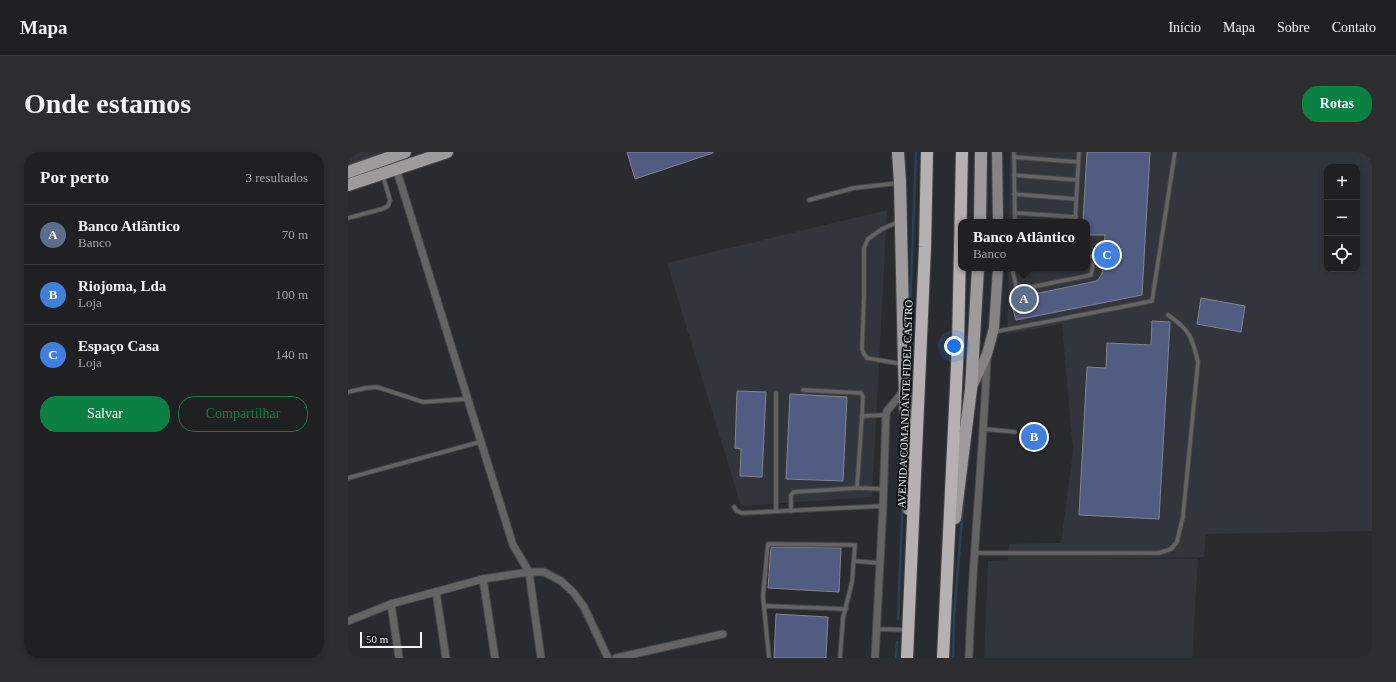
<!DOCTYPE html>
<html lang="pt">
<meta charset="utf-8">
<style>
body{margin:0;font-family:Georgia,serif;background:#2d2d2f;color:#f1f3f6}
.controls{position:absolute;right:12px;top:12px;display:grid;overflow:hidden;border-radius:8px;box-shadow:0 2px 6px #0003}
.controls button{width:36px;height:36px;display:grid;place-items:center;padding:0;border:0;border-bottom:1px solid #3d3e40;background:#202022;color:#f1f3f6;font:20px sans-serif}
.scale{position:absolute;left:12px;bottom:10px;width:62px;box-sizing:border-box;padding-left:4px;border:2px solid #f3f4f6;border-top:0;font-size:11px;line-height:14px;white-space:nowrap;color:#f3f4f6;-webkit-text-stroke:3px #131415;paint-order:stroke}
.you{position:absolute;left:606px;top:194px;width:14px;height:14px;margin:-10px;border:3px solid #fff;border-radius:50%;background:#1a73e8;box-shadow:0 0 0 6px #1a73e833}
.badge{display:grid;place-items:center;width:26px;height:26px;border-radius:50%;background:#0b8043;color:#fff;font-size:13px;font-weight:700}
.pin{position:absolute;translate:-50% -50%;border:2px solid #fff;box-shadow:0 1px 4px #0006}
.popup{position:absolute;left:610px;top:67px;width:132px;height:52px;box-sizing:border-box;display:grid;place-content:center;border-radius:8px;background:#202022;filter:drop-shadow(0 1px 3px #0005);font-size:13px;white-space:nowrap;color:#a2a3a5}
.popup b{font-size:15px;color:#f1f3f6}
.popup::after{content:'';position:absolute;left:50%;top:100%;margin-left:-8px;border:8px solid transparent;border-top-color:#202022}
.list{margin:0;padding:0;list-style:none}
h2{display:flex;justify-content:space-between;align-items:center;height:52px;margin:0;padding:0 16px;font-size:17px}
h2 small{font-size:13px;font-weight:400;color:#a2a3a5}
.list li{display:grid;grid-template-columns:26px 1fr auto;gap:12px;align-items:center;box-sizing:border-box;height:60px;padding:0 16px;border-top:1px solid #3d3e40}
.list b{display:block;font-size:15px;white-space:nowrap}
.list p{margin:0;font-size:13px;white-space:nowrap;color:#a2a3a5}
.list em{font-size:13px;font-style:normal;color:#a2a3a5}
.actions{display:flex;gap:8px;padding:12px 16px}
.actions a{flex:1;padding:9px 0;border:1px solid #0b8043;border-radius:16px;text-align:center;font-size:14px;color:#0b8043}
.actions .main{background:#0b8043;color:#fff}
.icon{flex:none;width:22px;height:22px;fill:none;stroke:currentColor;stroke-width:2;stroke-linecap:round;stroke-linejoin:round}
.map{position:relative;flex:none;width:1024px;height:506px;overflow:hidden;border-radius:16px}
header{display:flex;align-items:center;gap:24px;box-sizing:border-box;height:56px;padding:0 20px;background:#202022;border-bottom:1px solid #3d3e40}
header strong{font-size:19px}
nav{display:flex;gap:22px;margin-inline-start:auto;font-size:14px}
.intro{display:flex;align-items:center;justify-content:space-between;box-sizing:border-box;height:96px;padding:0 24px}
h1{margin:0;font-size:28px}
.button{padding:10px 18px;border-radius:16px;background:#0b8043;color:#fff;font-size:14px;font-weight:700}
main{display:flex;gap:24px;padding:0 24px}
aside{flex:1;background:#202022;border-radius:16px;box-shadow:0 2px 6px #0003}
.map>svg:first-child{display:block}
.built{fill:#33353d;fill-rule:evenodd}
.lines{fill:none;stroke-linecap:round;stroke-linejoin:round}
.stream{stroke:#26405f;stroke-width:2.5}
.building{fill:#505c82;stroke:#848589}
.lane-casing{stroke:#46474a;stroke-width:5.5}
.street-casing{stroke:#46474a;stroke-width:9}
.secondary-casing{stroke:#46474a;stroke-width:12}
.primary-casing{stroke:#46474a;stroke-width:14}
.highway-casing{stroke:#46474a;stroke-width:14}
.lane{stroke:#656464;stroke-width:3.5}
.street{stroke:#656464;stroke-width:7}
.secondary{stroke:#858384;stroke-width:10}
.primary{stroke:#9e9b9d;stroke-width:12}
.highway{stroke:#b5b1b3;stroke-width:12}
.labels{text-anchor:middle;stroke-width:4;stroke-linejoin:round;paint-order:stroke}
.street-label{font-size:11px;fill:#f3f4f6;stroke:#131415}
</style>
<header>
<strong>Mapa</strong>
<nav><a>Início</a><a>Mapa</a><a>Sobre</a><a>Contato</a></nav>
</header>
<div class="intro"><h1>Onde estamos</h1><a class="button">Rotas</a></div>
<main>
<aside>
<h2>Por perto<small>3 resultados</small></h2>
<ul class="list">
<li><span class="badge" style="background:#5c6f8a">A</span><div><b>Banco Atlântico</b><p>Banco</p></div><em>70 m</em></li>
<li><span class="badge" style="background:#3f7fe0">B</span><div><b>Riojoma, Lda</b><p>Loja</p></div><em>100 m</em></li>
<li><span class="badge" style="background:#3f7fe0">C</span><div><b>Espaço Casa</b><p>Loja</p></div><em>140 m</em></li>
</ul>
<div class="actions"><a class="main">Salvar</a><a>Compartilhar</a></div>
</aside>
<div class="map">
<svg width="1024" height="506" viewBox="0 0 1024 506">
<rect width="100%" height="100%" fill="#2a2b2e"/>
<!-- built -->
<g class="built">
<path d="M 0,0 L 66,0 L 0,22 Z"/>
<path d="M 662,0 L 1024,0 L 1024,379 L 858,382 L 856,405 L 745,407 L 850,407 L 844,506 L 636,506 L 640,409 L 660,408 L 661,392 L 713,391 L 725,299 L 714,172 L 659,182 L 661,116 L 739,116 L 739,70 L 661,70 ZM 979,15 L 1009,15 L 1009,117 L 979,117 Z"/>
<path d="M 539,58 L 524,345 L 393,354 L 319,111 Z"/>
</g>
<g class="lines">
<!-- stream -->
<g class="stream">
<path d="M 561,185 L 568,0"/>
<path d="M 550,467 L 555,341"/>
<path d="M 548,506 L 549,490"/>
<path d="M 605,506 L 606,465 L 616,342"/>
</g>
</g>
<!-- building -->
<g class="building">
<path d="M 279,0 L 365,0 L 365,1 L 287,27 Z"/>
<path d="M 739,0 L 802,0 L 794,143 L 668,168 L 662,147 L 749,129 L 754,122 L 757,83 L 739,83 L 739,70 L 735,70 Z"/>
<path d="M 853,146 L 897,154 L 893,180 L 849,172 Z"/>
<path d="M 804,169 L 822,170 L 811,367 L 731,363 L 739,215 L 758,216 L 759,191 L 803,193 Z"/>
<path d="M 389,239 L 418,240 L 414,325 L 392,324 L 393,297 L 387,296 Z"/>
<path d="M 442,242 L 499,245 L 495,329 L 438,327 Z"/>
<path d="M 423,395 L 493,396 L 491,440 L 420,436 Z"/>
<path d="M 428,462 L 480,465 L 478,506 L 426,506 Z"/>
</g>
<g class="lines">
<!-- lane casing -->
<g class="lane-casing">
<g id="lane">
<path d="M 666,0 L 667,70"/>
<path d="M 666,5 L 730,10"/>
<path d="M 666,23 L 729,28"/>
<path d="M 666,42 L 728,47"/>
<path d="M 461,48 L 506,36 L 551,31"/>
<path d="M 667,61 L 728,65"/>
<path d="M 0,66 L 34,57 L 40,54 L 42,48 L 35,24"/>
<path d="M 550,70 L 534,77 L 520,87 L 516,96 L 516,144 L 514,197 L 516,202 L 519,206 L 554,212"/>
<path d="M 727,70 L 731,0"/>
<path d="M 739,105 L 747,104"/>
<path d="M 664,116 L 669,138 L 743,123 L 747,104"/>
<path d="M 646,180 L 804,149 L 827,0"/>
<path d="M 455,238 L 513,241 L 515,245 L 514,264 L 538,263"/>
<path d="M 0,240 L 18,236 L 29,235 L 75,250 L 118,247"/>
<path d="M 428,241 L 428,359"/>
<path d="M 514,264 L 509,336 L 535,337"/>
<path d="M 636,277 L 667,280"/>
<path d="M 0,326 L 132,290"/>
<path d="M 386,355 L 389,359 L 394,361 L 535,354"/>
<path d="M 443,359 L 443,343 L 446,340 L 509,336"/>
<path d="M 626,401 L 811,401 L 823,397 L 829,390 L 835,364 L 850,210 C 844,185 842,178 820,163"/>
<path d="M 506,409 L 532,411"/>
<path d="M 417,454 L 498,457"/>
<path d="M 528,477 L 559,478"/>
<path d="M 0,505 L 0,506"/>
<path d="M 421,506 L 415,444 L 420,392 L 507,393 L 504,430 L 495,466 L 492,506"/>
</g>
</g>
<!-- street casing -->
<g class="street-casing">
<g id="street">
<path d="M 48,16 L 165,393 L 181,420 L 193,506"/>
<path d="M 135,427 L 147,506"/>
<path d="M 88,440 L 98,506"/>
<path d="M 43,452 L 51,506"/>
<path d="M 0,469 L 43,452 L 135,427 L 181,420 L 196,420 L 213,429 L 225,440 L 236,455 L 260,506"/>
<path d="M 268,506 L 375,482"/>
<path d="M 527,506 L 535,354 L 538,263 L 539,259 L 557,237"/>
<path d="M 621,506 C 624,406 635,306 639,206"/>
</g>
</g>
<!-- secondary casing -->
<g class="secondary-casing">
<g id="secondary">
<path d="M 649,0 L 650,70"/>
<path d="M 624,235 L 639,202 L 646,176 L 650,116"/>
</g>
</g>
<!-- primary casing -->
<g class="primary-casing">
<g id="primary">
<path d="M 550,0 L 552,30 L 556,212 L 561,357"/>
<path d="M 0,20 L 57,0"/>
<path d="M 0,33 L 99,0"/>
<path d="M 632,70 L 633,0"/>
<path d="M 607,366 L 623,237 L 630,116"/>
</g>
</g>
<!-- highway casing -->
<g class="highway-casing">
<g id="highway">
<path d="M 559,506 L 577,95 L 579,0"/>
<path d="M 595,506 L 610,193 L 614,0"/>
</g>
</g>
<!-- lane -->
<use href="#lane" class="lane"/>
<!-- street -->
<use href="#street" class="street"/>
<!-- secondary -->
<use href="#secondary" class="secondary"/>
<!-- primary -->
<use href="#primary" class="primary"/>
<!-- highway -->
<use href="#highway" class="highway"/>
</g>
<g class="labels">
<!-- street labels -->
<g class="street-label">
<text transform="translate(557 252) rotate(-88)" y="4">AVENIDA COMANDANTE FIDEL CASTRO</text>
</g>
</g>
</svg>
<div class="controls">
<button>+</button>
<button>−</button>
<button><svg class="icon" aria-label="locate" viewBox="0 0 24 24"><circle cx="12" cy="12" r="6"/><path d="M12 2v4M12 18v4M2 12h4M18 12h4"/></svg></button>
</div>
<div class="scale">50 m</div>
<div class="you"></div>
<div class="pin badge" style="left:676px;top:147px;background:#5c6f8a">A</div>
<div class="popup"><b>Banco Atlântico</b>Banco</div>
<div class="pin badge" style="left:686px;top:285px;background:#3f7fe0">B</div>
<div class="pin badge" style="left:759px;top:103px;background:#3f7fe0">C</div>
</div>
</main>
